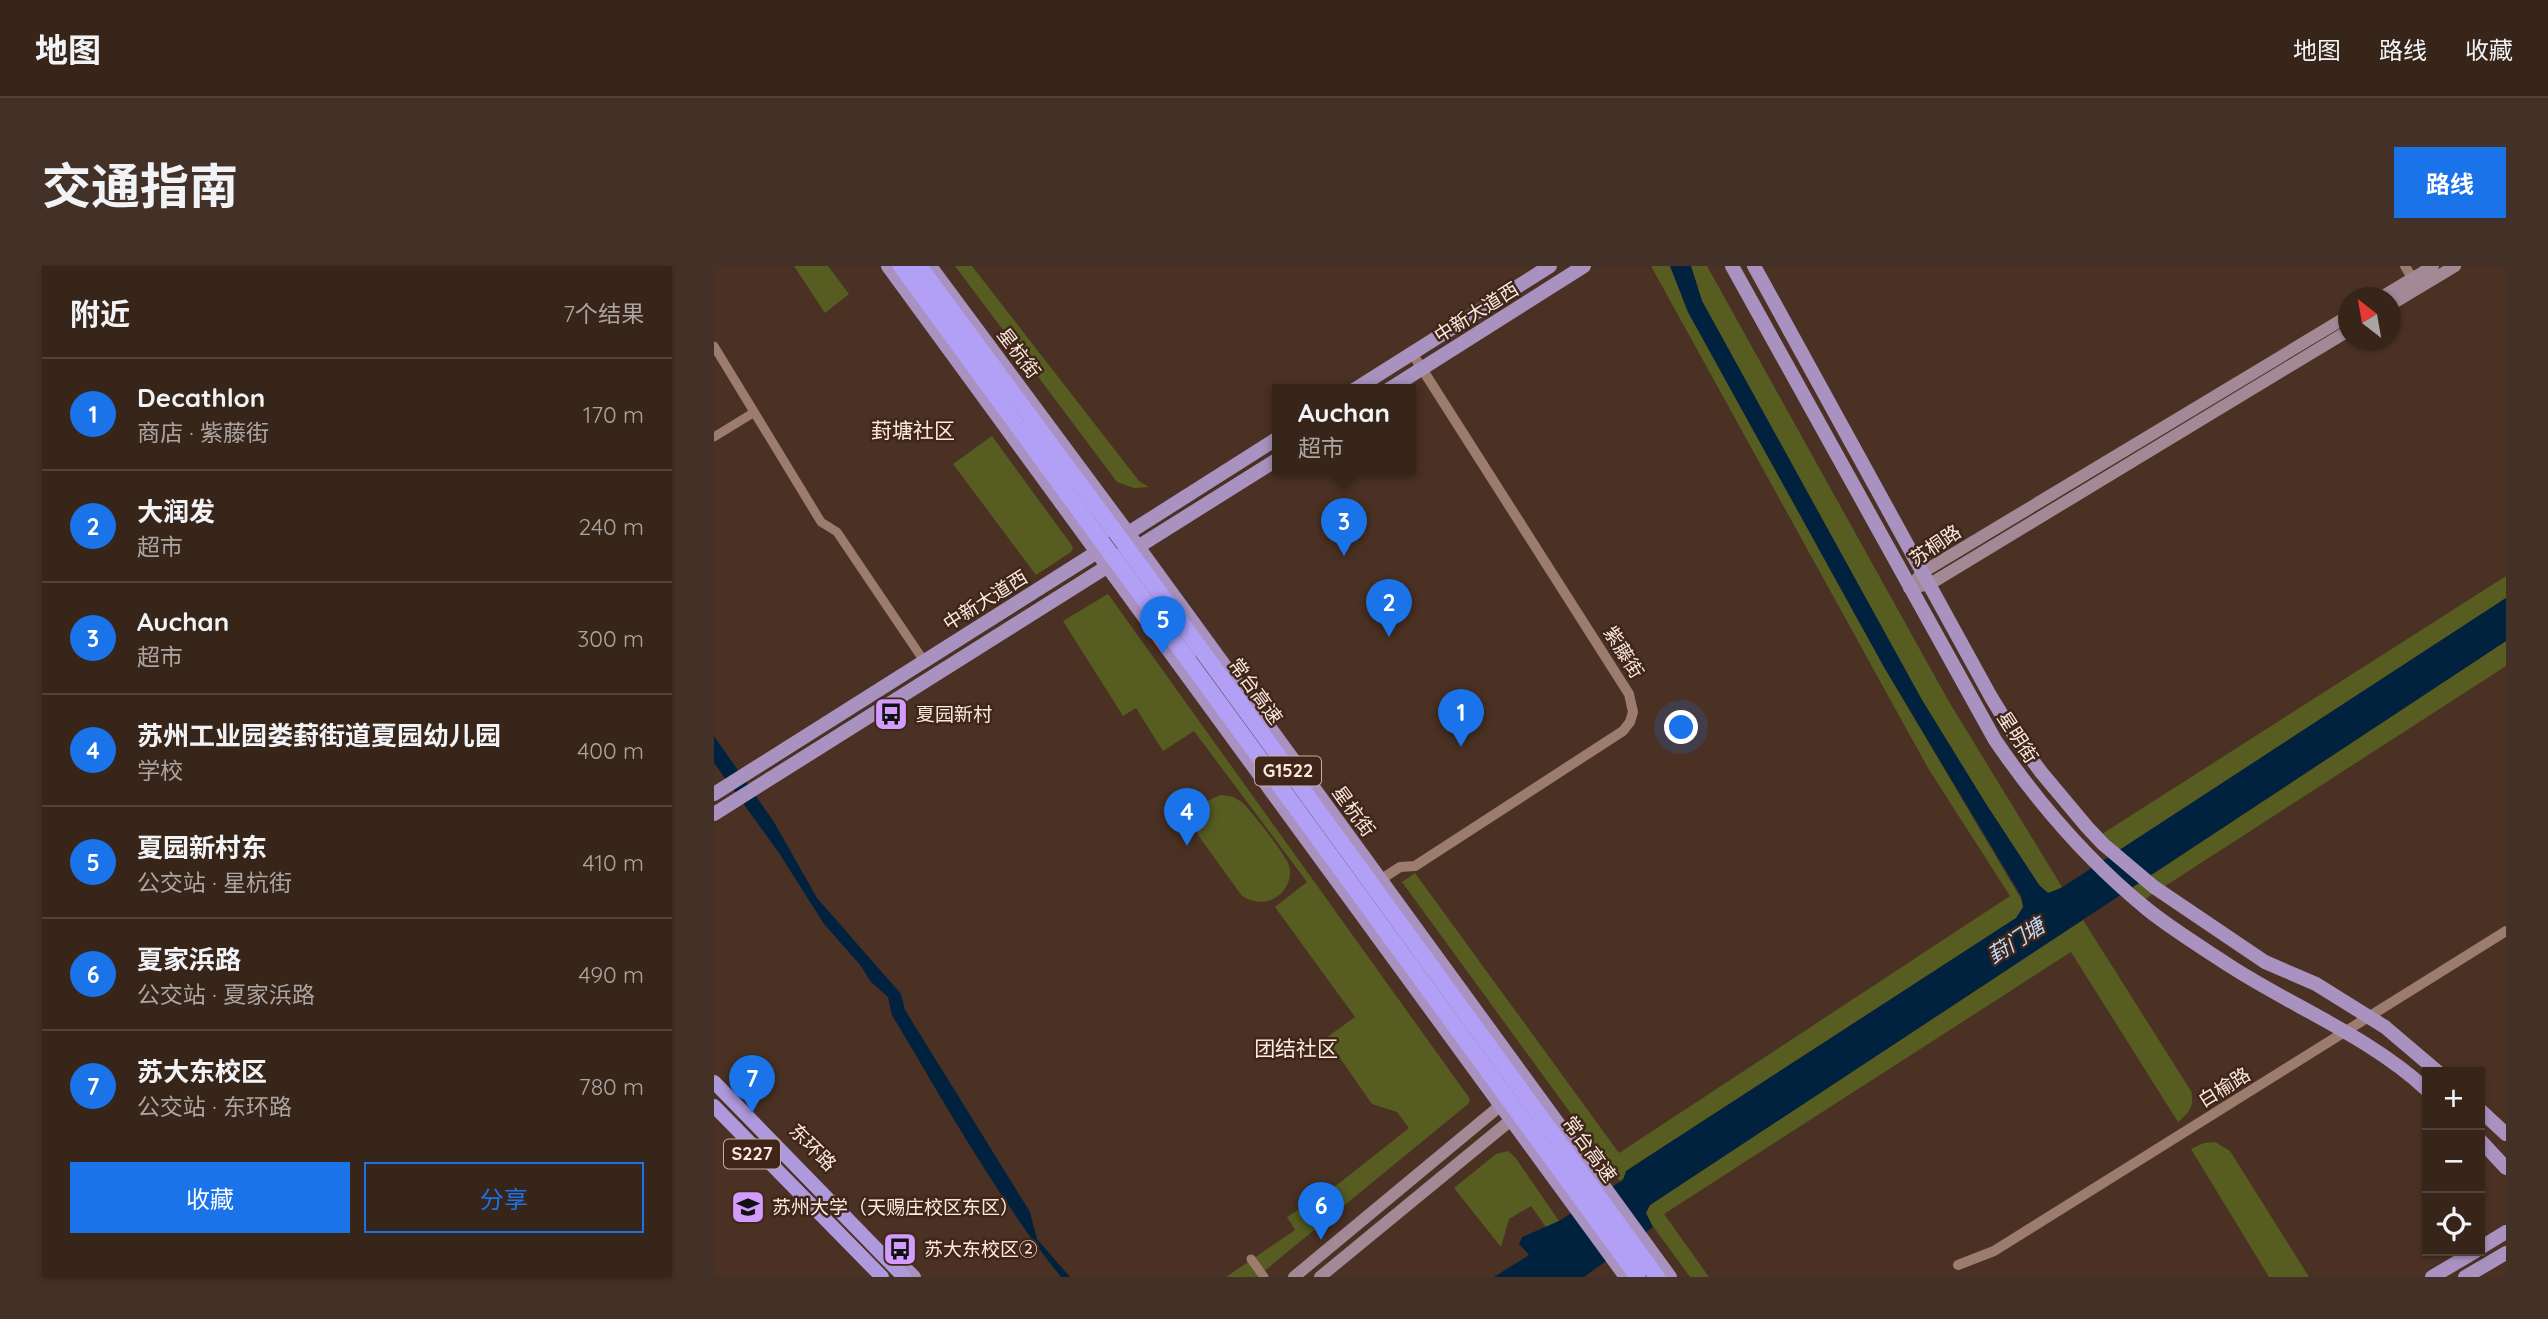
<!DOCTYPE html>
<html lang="zh">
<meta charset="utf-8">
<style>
body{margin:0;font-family:Quicksand,"Noto Sans SC",sans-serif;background:#433127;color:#f1f3f6}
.controls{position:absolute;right:21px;bottom:21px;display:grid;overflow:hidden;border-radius:0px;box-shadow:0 2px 5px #0004}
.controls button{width:63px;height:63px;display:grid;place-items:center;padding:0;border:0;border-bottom:2px solid #524239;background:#38251a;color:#f1f3f6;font:35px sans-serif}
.compass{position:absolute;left:1624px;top:21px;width:63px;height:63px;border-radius:50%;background:#38251a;box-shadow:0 2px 5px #0004;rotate:329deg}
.you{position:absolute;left:968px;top:462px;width:24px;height:24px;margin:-18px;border:5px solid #fff;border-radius:50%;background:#1a73e8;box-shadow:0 0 0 10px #1a73e833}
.badge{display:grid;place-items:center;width:46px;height:46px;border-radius:50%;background:#1a73e8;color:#fff;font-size:23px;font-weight:700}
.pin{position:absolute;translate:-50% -58px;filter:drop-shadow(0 2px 4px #0008)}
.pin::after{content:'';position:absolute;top:37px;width:24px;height:21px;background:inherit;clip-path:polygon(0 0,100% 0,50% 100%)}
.popup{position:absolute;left:558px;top:118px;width:144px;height:91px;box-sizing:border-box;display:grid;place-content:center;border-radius:0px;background:#38251a;filter:drop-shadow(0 2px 5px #0005);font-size:23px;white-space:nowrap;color:#aba5a2}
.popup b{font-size:26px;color:#f1f3f6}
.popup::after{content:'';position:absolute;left:50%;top:100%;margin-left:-14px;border:14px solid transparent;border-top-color:#38251a}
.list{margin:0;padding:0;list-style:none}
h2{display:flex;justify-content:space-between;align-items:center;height:91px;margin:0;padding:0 28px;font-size:30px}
h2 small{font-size:23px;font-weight:400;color:#aba5a2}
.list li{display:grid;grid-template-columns:46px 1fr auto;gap:21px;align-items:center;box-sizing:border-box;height:112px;padding:0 28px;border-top:2px solid #524239}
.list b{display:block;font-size:26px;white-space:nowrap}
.list p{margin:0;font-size:23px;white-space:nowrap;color:#aba5a2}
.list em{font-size:23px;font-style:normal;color:#aba5a2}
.actions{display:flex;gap:14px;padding:21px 28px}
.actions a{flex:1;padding:16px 0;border:2px solid #1a73e8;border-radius:0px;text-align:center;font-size:24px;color:#1a73e8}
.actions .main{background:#1a73e8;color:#fff}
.icon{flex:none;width:38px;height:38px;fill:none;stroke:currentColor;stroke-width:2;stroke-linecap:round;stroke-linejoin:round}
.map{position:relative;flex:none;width:1792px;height:1011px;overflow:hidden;border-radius:0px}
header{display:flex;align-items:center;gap:42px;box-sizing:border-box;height:98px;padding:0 35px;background:#38251a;border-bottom:2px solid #524239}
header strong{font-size:33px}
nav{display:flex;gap:38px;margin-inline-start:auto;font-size:24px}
.intro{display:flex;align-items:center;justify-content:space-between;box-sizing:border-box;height:168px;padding:0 42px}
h1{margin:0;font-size:49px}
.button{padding:18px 32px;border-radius:0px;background:#1a73e8;color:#fff;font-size:24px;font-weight:700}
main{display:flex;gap:42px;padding:0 42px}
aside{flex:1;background:#38251a;border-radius:0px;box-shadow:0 2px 5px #0004}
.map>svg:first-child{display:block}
.green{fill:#575d21}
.water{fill:#00223e}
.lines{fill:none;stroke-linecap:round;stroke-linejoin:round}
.minor{stroke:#9c7d6d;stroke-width:9}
.tertiary{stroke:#9c7d6d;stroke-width:10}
.secondary{stroke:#a38896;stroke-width:12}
.primary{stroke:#a992c0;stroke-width:14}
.trunk{stroke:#ae99dc;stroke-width:14}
.motorway{stroke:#b2a0f7;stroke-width:16}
.labels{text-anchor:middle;stroke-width:5;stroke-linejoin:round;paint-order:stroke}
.shield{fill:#402619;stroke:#c3aea5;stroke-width:2}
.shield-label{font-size:18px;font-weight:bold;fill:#fbe9e1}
.street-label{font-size:19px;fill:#fbe9e1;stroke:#402619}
.poi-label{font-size:19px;fill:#fbe9e1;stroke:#402619;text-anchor:start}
.neighbourhood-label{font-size:21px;fill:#fbe9e1;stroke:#402619}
.water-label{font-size:21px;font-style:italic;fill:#bbdbfb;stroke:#402619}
</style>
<header>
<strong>地图</strong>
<nav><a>地图</a><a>路线</a><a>收藏</a></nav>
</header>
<div class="intro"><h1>交通指南</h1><a class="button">路线</a></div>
<main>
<aside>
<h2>附近<small>7个结果</small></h2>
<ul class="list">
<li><span class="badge">1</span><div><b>Decathlon</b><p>商店 · 紫藤街</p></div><em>170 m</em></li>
<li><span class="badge">2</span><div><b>大润发</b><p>超市</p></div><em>240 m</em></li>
<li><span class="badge">3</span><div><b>Auchan</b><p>超市</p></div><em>300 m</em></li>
<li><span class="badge">4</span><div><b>苏州工业园娄葑街道夏园幼儿园</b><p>学校</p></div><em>400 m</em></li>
<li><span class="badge">5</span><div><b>夏园新村东</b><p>公交站 · 星杭街</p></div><em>410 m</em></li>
<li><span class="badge">6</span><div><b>夏家浜路</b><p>公交站 · 夏家浜路</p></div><em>490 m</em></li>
<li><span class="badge">7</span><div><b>苏大东校区</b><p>公交站 · 东环路</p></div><em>780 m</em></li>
</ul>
<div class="actions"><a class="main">收藏</a><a>分享</a></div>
</aside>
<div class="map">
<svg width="1792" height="1011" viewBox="0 0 1792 1011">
<rect width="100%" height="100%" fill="#4b3123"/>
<!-- green -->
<g class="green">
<path d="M 80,0 L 114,0 L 135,28 L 111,47 Z"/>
<path d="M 241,0 L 258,0 L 425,215 L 435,221 L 420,222 L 403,216 Z"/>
<path d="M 937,0 L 956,0 L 974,46 L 1170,401 L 1310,638 L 1308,645 L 1302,652 L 935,890 L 913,905 L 912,910 L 906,915 L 688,616 L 701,607 L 905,887 L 1296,630 L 1214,502 Z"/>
<path d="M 977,0 L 993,0 L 1234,434 L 1348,621 L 1337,627 L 1331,626 L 1325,619 L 1272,538 L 1208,434 L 988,35 Z"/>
<path d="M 278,170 L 359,281 L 357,286 L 322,309 L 239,198 Z"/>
<path d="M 1792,310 L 1792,332 L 1400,588 L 1388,568 Z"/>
<path d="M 394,328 L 756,833 L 754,838 L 543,1011 L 512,1011 L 581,964 L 573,951 L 623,919 L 695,862 L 683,846 L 658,838 L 612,772 L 641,751 L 561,641 L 593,616 L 480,465 L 449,485 L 422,442 L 409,450 L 349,355 Z"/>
<path d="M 1792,375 L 1792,400 L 1428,635 L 1418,622 Z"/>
<path d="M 508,529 L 519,531 L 528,536 C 539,547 567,583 574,597 C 580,610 572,627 559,633 C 549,638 538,636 528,630 L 484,569 C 478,549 488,534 508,529 Z"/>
<path d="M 1369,654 L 1477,825 C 1481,839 1475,847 1464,856 L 1357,686 L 950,948 L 995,1011 L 976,1011 L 933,952 L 932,945 L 936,939 Z"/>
<path d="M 1501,876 L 1516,885 L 1595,1011 L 1555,1011 L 1477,883 L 1490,877 Z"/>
<path d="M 794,885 L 801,891 L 845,955 L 832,961 L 817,940 L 795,953 L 787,981 L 740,922 L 782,888 Z"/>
</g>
<!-- water -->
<g class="water">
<path d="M 956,0 L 977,0 L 988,35 L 1208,434 L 1272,538 L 1325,619 L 1334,627 L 1347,622 L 1792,332 L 1792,375 L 936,939 L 932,947 L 939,961 L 870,1011 L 780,1011 L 815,989 L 805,978 L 808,971 L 845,955 L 909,914 L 912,905 L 935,890 L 1302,652 L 1309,641 L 1307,630 L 1170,401 L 974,46 Z"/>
<path d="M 0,470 L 60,556 L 103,632 L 187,728 L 191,744 L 316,946 L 323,973 L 356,1011 L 347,1011 C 282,930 231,838 178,749 L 174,731 L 156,715 L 147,700 L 110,658 L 65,587 L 0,497 Z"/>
</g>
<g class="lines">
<!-- minor -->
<g class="minor">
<path d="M 0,80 L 107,256 L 123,266 L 210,395"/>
<path d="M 0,171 L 39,147"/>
<path d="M 537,993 L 550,1011"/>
</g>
<!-- tertiary -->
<g class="tertiary">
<path d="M 1691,0 L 1701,17"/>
<path d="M 666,614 L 686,601 L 701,600 L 909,465 L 916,456 L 919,446 L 915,428 L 698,87"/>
<path d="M 1244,999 L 1280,985 L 1792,665"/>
</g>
<!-- secondary -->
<g class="secondary">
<path d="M 1666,32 L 1719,0"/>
<path d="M 1676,39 L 1741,0"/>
<path d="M 1206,320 L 1216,318 L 1634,65"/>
<path d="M 1195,322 L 1209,306 L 1634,50"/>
<path d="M 580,1011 L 792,835"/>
<path d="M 606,1011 L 803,849"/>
</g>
<!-- primary -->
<g class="primary">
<path d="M 174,0 L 912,1011"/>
<path d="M 216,0 L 414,267 L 956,1011"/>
<path d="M 1018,0 L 1281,474 C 1324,537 1374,595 1433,643 C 1459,664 1489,682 1516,700 C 1581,742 1656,771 1713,824"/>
<path d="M 1040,0 L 1277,431 L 1302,472 L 1327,506 L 1373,561 L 1389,578 L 1440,621 L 1551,696 L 1602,718 L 1671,761 L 1724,806"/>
<path d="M 640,124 L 836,0"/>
<path d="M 674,124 L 870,0"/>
<path d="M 312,162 L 316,163 L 390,266"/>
<path d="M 408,271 L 564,172"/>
<path d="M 419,284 L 564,193"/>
<path d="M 396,288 L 409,291 L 473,379 L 490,386"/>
<path d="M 0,528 L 391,281"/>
<path d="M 0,548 L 402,295"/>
<path d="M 1766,844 L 1792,868"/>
<path d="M 1766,874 L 1792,902"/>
<path d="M 1766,982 L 1792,966"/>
<path d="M 174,985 L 200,1011"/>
<path d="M 1718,1011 L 1762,985"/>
<path d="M 1751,1011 L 1792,987"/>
</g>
<!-- trunk -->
<g class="trunk">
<path d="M 0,816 L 190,1011"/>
<path d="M 0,840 L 168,1011"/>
</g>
<!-- motorway -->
<g class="motorway">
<path d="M 187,0 L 924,1011"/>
<path d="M 205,0 L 411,279 L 943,1011"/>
</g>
</g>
<!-- icons -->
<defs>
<g id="bus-square" transform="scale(1.75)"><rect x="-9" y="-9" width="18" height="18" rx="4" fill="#d29cfd" stroke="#402619"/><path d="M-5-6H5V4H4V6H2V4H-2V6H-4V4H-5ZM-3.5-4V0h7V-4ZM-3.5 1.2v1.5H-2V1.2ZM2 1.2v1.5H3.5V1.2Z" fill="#111"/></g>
<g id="university-square" transform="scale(1.75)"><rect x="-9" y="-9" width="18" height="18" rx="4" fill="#d29cfd" stroke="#402619"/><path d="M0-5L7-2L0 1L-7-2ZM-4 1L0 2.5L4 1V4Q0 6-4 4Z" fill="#111"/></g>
</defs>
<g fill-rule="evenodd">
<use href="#bus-square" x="177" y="448"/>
<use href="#university-square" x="34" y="941"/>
<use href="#bus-square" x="186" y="983"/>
</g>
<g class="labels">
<!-- shield labels -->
<g class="shield">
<rect x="541" y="490.5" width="66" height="29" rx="5"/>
<rect x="10" y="873.5" width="56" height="29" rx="5"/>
</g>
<g class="shield-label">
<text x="574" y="511">G1522</text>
<text x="38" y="894">S227</text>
</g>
<!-- street labels -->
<g class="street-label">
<text transform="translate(762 46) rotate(-32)" y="7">中新大道西</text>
<text transform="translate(305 87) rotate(53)" y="7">星杭街</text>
<text transform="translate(1221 279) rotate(-34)" y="7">苏桐路</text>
<text transform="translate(271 334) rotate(-32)" y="7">中新大道西</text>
<text transform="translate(910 386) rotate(58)" y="7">紫藤街</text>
<text transform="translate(542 425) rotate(54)" y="7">常台高速</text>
<text transform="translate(1304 471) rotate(57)" y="7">星明街</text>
<text transform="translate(640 545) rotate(54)" y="7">星杭街</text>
<text transform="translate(1510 821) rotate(-32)" y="7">白榆路</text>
<text transform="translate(99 881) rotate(45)" y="7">东环路</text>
<text transform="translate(876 883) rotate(54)" y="7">常台高速</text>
</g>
<!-- poi labels -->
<g class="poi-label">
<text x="202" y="455">夏园新村</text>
<text x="58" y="948">苏州大学（天赐庄校区东区）</text>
<text x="210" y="990">苏大东校区②</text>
</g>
<!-- neighbourhood labels -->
<g class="neighbourhood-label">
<text x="199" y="172">葑塘社区</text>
<text x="582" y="790">团结社区</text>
</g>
<!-- water labels -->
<g class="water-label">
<text transform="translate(1302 675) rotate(-33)" y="7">葑门塘</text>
</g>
</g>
</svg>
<div class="controls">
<button>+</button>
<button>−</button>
<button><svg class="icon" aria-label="locate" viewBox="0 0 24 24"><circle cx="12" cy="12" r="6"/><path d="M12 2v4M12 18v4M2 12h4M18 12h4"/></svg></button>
</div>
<svg class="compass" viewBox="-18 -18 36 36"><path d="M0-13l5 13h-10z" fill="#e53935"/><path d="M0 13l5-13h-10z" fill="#aba5a2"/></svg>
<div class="you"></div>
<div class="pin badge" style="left:747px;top:481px">1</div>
<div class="pin badge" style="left:675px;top:371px">2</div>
<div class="pin badge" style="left:630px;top:290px">3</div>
<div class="popup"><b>Auchan</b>超市</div>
<div class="pin badge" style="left:473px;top:580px">4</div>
<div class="pin badge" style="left:449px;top:388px">5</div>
<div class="pin badge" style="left:607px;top:974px">6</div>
<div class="pin badge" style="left:38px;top:847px">7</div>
</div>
</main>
